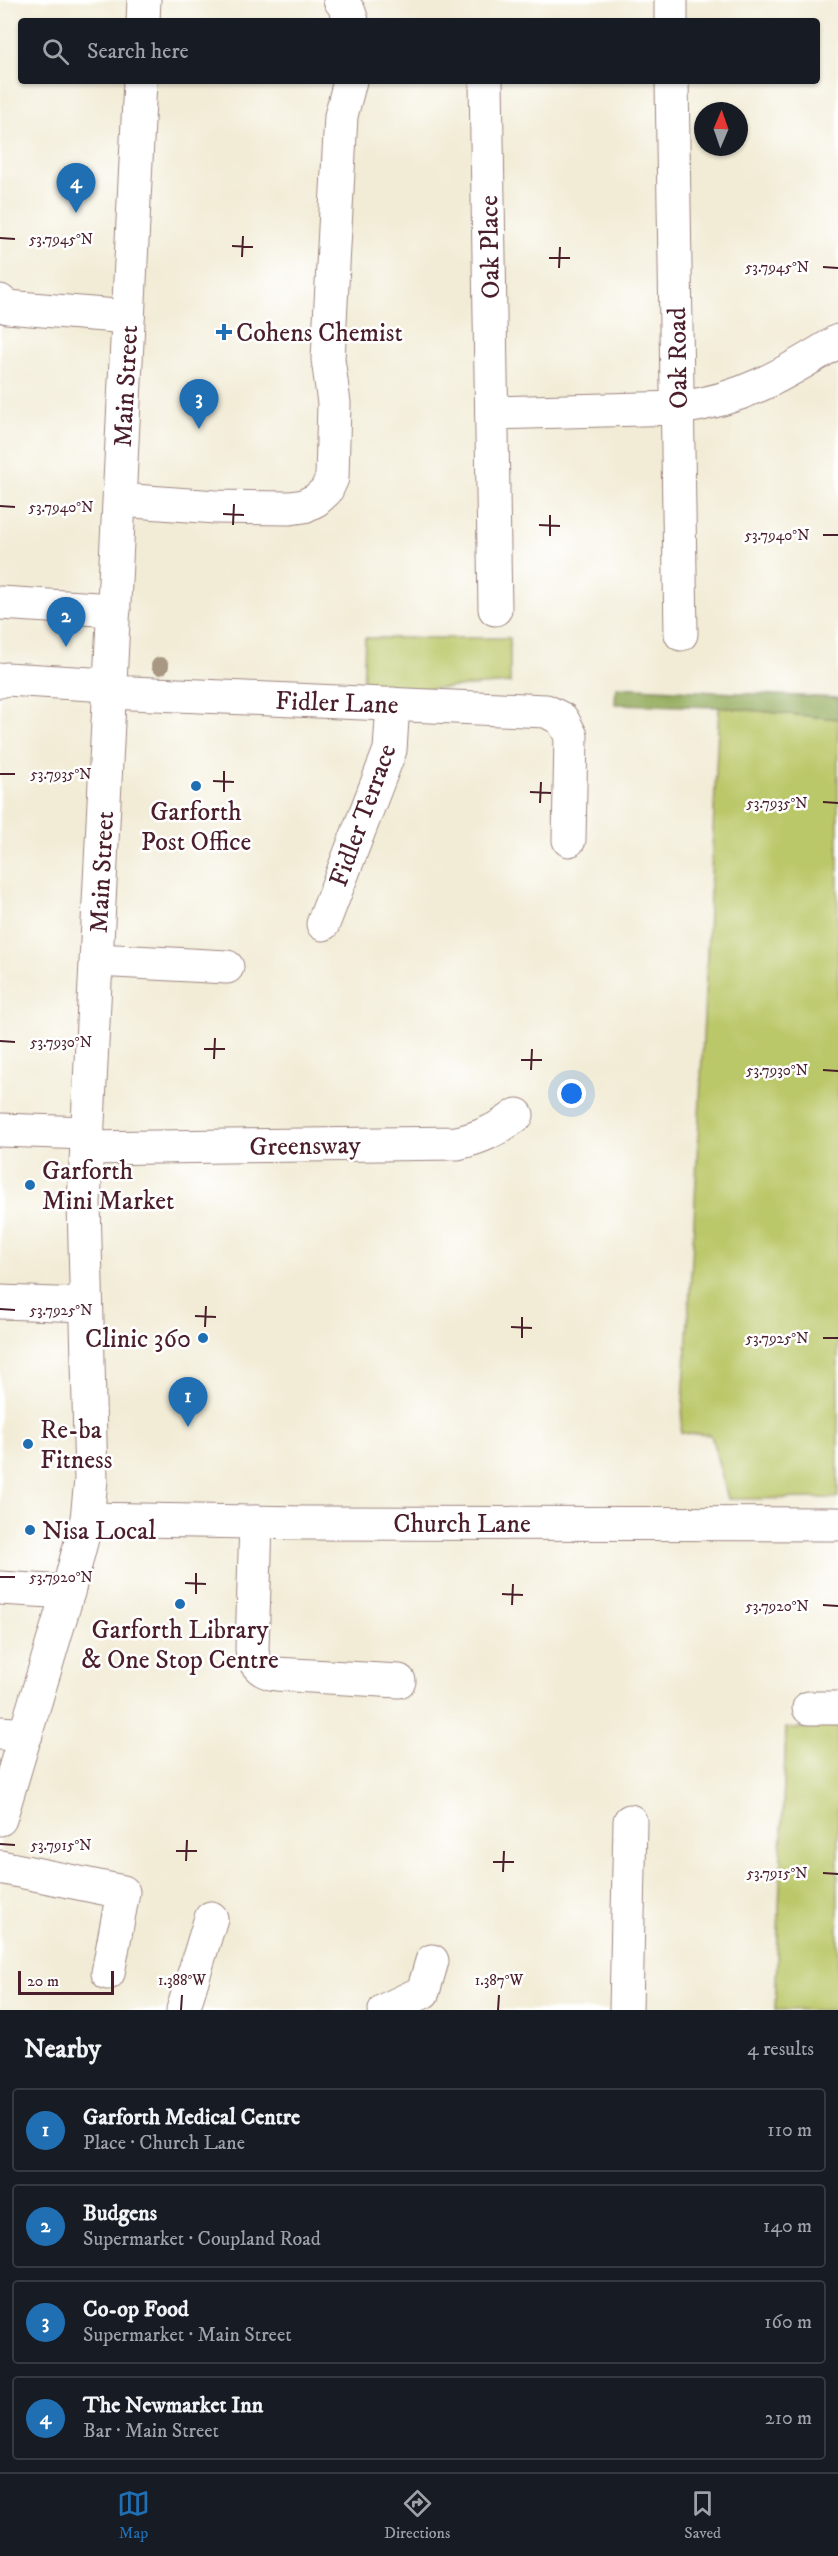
<!DOCTYPE html>
<meta charset="utf-8">
<style>
body{margin:0;font-family:"IM FELL DW Pica",serif;background:#242831;color:#f1f3f6}
.compass{position:absolute;left:694px;top:102px;width:54px;height:54px;border-radius:50%;background:#171b24;box-shadow:0 2px 4px #0004;rotate:2deg}
.scale{position:absolute;left:18px;bottom:15px;width:96px;box-sizing:border-box;padding-left:6px;border:3px solid #4a1f2b;border-top:0;font-size:16px;line-height:21px;white-space:nowrap;color:#4a1f2b;-webkit-text-stroke:4px #fff;paint-order:stroke}
.you{position:absolute;left:572px;top:1094px;width:21px;height:21px;margin:-15px;border:4px solid #fff;border-radius:50%;background:#1a73e8;box-shadow:0 0 0 9px #1a73e833}
.badge{display:grid;place-items:center;width:39px;height:39px;border-radius:50%;background:#1f6fb2;color:#fff;font-size:20px;font-weight:700}
.pin{position:absolute;translate:-50% -50px;filter:drop-shadow(0 2px 3px #0008)}
.pin::after{content:'';position:absolute;top:32px;width:21px;height:18px;background:inherit;clip-path:polygon(0 0,100% 0,50% 100%)}
.list{margin:0;padding:0;list-style:none}
h2{display:flex;justify-content:space-between;align-items:center;height:78px;margin:0;padding:0 24px;font-size:26px}
h2 small{font-size:20px;font-weight:400;color:#9ea1a6}
.list li{display:grid;grid-template-columns:39px 1fr auto;gap:18px;align-items:center;box-sizing:border-box;height:84px;margin:0 12px 12px;padding:0 12px;border:2px solid #363941;border-radius:6px}
.list b{display:block;font-size:22px;white-space:nowrap}
.list p{margin:0;font-size:20px;white-space:nowrap;color:#9ea1a6}
.list em{font-size:20px;font-style:normal;color:#9ea1a6}
.icon{flex:none;width:33px;height:33px;fill:none;stroke:currentColor;stroke-width:2;stroke-linecap:round;stroke-linejoin:round}
.map{position:relative;flex:none;width:838px;height:2010px;overflow:hidden}
.search{position:absolute;background:#171b24;box-shadow:0 2px 4px #0004;left:18px;right:18px;top:18px;height:66px;display:flex;align-items:center;gap:15px;box-sizing:border-box;padding:0 21px;border-radius:6px;color:#9ea1a6;font-size:22px}
.sheet{height:462px;background:#171b24}
nav{display:flex;justify-content:space-around;align-items:center;box-sizing:border-box;height:84px;border-top:2px solid #363941;background:#171b24;font-size:16px;color:#9ea1a6}
nav a{display:grid;justify-items:center;gap:3px}
nav .on{color:#1f6fb2}
.map>svg:first-child{display:block}
.green{fill:#bbc869;stroke:#82744a;stroke-width:1.5}
.forest{fill:#94ac5d;stroke:#6f6644;stroke-width:1.5}
.lines{fill:none;stroke-linecap:round;stroke-linejoin:round}
.minor-casing{stroke:#9e8680;stroke-width:35}
.major-casing{stroke:#9e8680;stroke-width:35}
.minor{stroke:#fff;stroke-width:33}
.major{stroke:#fff;stroke-width:33}
.tree{fill:#a89782}
.ticks{fill:none;stroke:#4a1f2b;stroke-width:2}
.poi-dot{fill:#1f6fb2;stroke:#fff;stroke-width:2}
.labels{text-anchor:middle;stroke-width:5;stroke-linejoin:round;paint-order:stroke}
.street-label{font-size:26px;fill:#4a1f2b;stroke:#fff}
.poi-label{font-size:26px;fill:#4a1f2b;stroke:#fff;text-anchor:start}
.ticks-label{font-size:15px;text-anchor:middle;fill:#4a1f2b;stroke:#fff;stroke-width:5;stroke-linejoin:round;paint-order:stroke}
</style>
<div class="map">
<svg width="838" height="2010" viewBox="0 0 838 2010">
<rect width="100%" height="100%" fill="#fff"/>
<filter id="ink" filterUnits="userSpaceOnUse"><feTurbulence type="fractalNoise" baseFrequency=".0167" numOctaves="2"/><feDisplacementMap in="SourceGraphic" scale="12" xChannelSelector="R" yChannelSelector="G"/><feConvolveMatrix kernelMatrix="1 2 1 2 8 2 1 2 1" color-interpolation-filters="sRGB"/></filter>
<filter id="wash" filterUnits="userSpaceOnUse"><feTurbulence type="fractalNoise" baseFrequency=".008" numOctaves="4" result="noise"/><feDisplacementMap in="SourceGraphic" scale="24" xChannelSelector="R" yChannelSelector="G"/><feGaussianBlur stdDeviation="1.35" result="paint"/><feColorMatrix in="noise" values="0 0 0 0 0 0 0 0 0 0 0 0 0 0 0 0 0 1.4 0 .05"/><feComposite in="paint" operator="in"/></filter>
<g filter="url(#wash)">
<rect width="100%" height="100%" fill="#f2ecd6"/>
<!-- green -->
<g class="green">
<path d="M 365,638 L 510,638 L 510,683 L 416,690 L 363,689 Z"/>
<path d="M 719,707 L 838,719 L 838,1498 L 728,1499 L 711,1435 L 681,1433 L 693,1242 Z"/>
<path d="M 838,1719 L 838,2010 L 775,2010 L 786,1728 L 811,1728 Z"/>
</g>
<!-- forest -->
<path class="forest" d="M 616,687 L 838,698 L 838,719 L 719,707 L 615,704 Z"/>
</g>
<g filter="url(#ink)">
<g class="lines">
<!-- minor casing -->
<g class="minor-casing">
<g id="minor">
<path d="M 340,0 L 349,12 L 352,21"/>
<path d="M 671,0 L 671,21"/>
<path d="M 486,81 L 495,609"/>
<path d="M 672,81 L 681,634"/>
<path d="M 0,301 L 7,307 L 128,317"/>
<path d="M 492,413 L 679,408 C 742,400 785,374 838,341"/>
<path d="M 120,500 L 216,507 L 290,508 L 304,506 L 316,500 L 326,491 L 332,478 L 334,403 L 328,359 L 341,116 L 350,81"/>
<path d="M 0,603 L 114,610"/>
<path d="M 0,681 L 6,679 L 109,685"/>
<path d="M 109,692 L 546,711 L 562,719 L 571,736 L 569,840"/>
<path d="M 323,924 L 390,750 L 393,704"/>
<path d="M 97,960 L 227,967"/>
<path d="M 0,1130 L 88,1133"/>
<path d="M 87,1148 L 457,1143 C 481,1138 498,1129 517,1115"/>
<path d="M 0,1302 L 85,1305"/>
<path d="M 87,1519 L 305,1523 L 838,1524"/>
<path d="M 256,1522 L 252,1649 C 253,1664 261,1672 276,1674 L 399,1681"/>
<path d="M 0,1588 L 68,1592"/>
<path d="M 809,1708 L 838,1708"/>
<path d="M 0,1733 L 26,1735"/>
<path d="M 0,1867 L 123,1892 L 108,1973"/>
<path d="M 183,2010 L 211,1918"/>
<path d="M 385,2010 L 423,1992 L 432,1961"/>
<path d="M 626,2010 L 630,1821"/>
</g>
</g>
<!-- major casing -->
<g class="major-casing">
<g id="major">
<path d="M 143,21 L 144,0"/>
<path d="M 0,1819 L 68,1592 L 87,1519 L 91,1480 L 84,1203 L 140,81"/>
</g>
</g>
<!-- minor -->
<use href="#minor" class="minor"/>
<!-- major -->
<use href="#major" class="major"/>
</g>
<!-- trees -->
<circle class="tree" cx="160" cy="666" r="9"/>
</g>
<!-- ticks -->
<path class="ticks" d="M 0,238 L 15,239M 232,246 L 253,247M 242,257 L 243,236M 549,258 L 570,258M 823,267 L 838,268M 559,268 L 560,247M 0,506 L 15,507M 223,514 L 244,515M 233,525 L 234,504M 539,525 L 560,526M 823,535 L 838,535M 550,536 L 550,515M 0,774 L 15,774M 213,781 L 234,782M 224,792 L 224,771M 530,792 L 551,793M 823,802 L 838,803M 540,803 L 541,782M 0,1041 L 15,1042M 204,1049 L 225,1049M 214,1059 L 215,1038M 521,1060 L 542,1060M 531,1070 L 532,1049M 823,1070 L 838,1071M 0,1309 L 15,1310M 195,1316 L 216,1317M 205,1327 L 206,1306M 511,1327 L 532,1328M 522,1338 L 522,1317M 823,1338 L 838,1338M 0,1577 L 15,1577M 185,1583 L 206,1584M 196,1594 L 196,1573M 502,1594 L 523,1595M 512,1605 L 513,1584M 823,1605 L 838,1606M 0,1844 L 15,1845M 176,1851 L 197,1851M 186,1861 L 187,1840M 493,1862 L 514,1862M 503,1872 L 504,1851M 823,1873 L 838,1874M 181,2010 L 182,1995M 498,2010 L 499,1995"/>
<!-- markers -->
<g class="poi-dot">
<path d="M221 323h6v6h6v6h-6v6h-6v-6h-6v-6h6z"/>
<circle cx="196" cy="786" r="6"/>
<circle cx="30" cy="1185" r="6"/>
<circle cx="203" cy="1338" r="6"/>
<circle cx="28" cy="1444" r="6"/>
<circle cx="30" cy="1530" r="6"/>
<circle cx="180" cy="1604" r="6"/>
</g>
<g class="labels">
<!-- street labels -->
<g class="street-label">
<text transform="translate(489 247) rotate(-91)" y="9">Oak Place</text>
<text transform="translate(677 358) rotate(-91)" y="9">Oak Road</text>
<text transform="translate(125 386) rotate(-87)" y="9">Main Street</text>
<text transform="translate(337 702) rotate(2)" y="9">Fidler Lane</text>
<text transform="translate(362 815) rotate(-70)" y="9">Fidler Terrace</text>
<text transform="translate(101 872) rotate(-87)" y="9">Main Street</text>
<text transform="translate(305 1145) rotate(-1)" y="9">Greensway</text>
<text x="462" y="1532">Church Lane</text>
</g>
<!-- poi labels -->
<g class="poi-label">
<text x="236" y="341">Cohens Chemist</text>
<text x="196" y="820" text-anchor="middle">Garforth<tspan x="196" dy="30">Post Office</tspan></text>
<text x="42" y="1179">Garforth<tspan x="42" dy="30">Mini Market</tspan></text>
<text x="191" y="1347" text-anchor="end">Clinic 360</text>
<text x="40" y="1438">Re-ba<tspan x="40" dy="30">Fitness</tspan></text>
<text x="42" y="1539">Nisa Local</text>
<text x="180" y="1638" text-anchor="middle">Garforth Library<tspan x="180" dy="30">&amp; One Stop Centre</tspan></text>
</g>
</g>
<g class="ticks-label">
<text x="61" y="244">53.7945°N</text>
<text x="777" y="272">53.7945°N</text>
<text x="61" y="512">53.7940°N</text>
<text x="777" y="540">53.7940°N</text>
<text x="61" y="779">53.7935°N</text>
<text x="777" y="808">53.7935°N</text>
<text x="61" y="1047">53.7930°N</text>
<text x="777" y="1075">53.7930°N</text>
<text x="61" y="1315">53.7925°N</text>
<text x="777" y="1343">53.7925°N</text>
<text x="61" y="1582">53.7920°N</text>
<text x="777" y="1611">53.7920°N</text>
<text x="61" y="1850">53.7915°N</text>
<text x="777" y="1878">53.7915°N</text>
<text x="182" y="1985">1.388°W</text>
<text x="499" y="1985">1.387°W</text>
</g>
</svg>
<svg class="compass" viewBox="-18 -18 36 36"><path d="M0-13l5 13h-10z" fill="#e53935"/><path d="M0 13l5-13h-10z" fill="#9ea1a6"/></svg>
<div class="scale">20 m</div>
<div class="you"></div>
<div class="pin badge" style="left:188px;top:1427px">1</div>
<div class="pin badge" style="left:66px;top:647px">2</div>
<div class="pin badge" style="left:199px;top:429px">3</div>
<div class="pin badge" style="left:76px;top:213px">4</div>
<div class="search"><svg class="icon" aria-label="search" viewBox="0 0 24 24"><circle cx="10" cy="10" r="6"/><path d="M15 15l6 6"/></svg>Search here</div>
</div>
<section class="sheet">
<h2>Nearby<small>4 results</small></h2>
<ul class="list">
<li><span class="badge">1</span><div><b>Garforth Medical Centre</b><p>Place · Church Lane</p></div><em>110 m</em></li>
<li><span class="badge">2</span><div><b>Budgens</b><p>Supermarket · Coupland Road</p></div><em>140 m</em></li>
<li><span class="badge">3</span><div><b>Co-op Food</b><p>Supermarket · Main Street</p></div><em>160 m</em></li>
<li><span class="badge">4</span><div><b>The Newmarket Inn</b><p>Bar · Main Street</p></div><em>210 m</em></li>
</ul>
</section>
<nav>
<a class="on"><svg class="icon" aria-label="map" viewBox="0 0 24 24"><path d="M3 6l6-2 6 2 6-2v14l-6 2-6-2-6 2zM9 4v14M15 6v14"/></svg>Map</a>
<a><svg class="icon" aria-label="directions" viewBox="0 0 24 24"><path d="M12 3l9 9-9 9-9-9zM9 14v-3h6M13 9l2 2-2 2"/></svg>Directions</a>
<a><svg class="icon" aria-label="saved" viewBox="0 0 24 24"><path d="M7 4h10v16l-5-4-5 4z"/></svg>Saved</a>
</nav>
